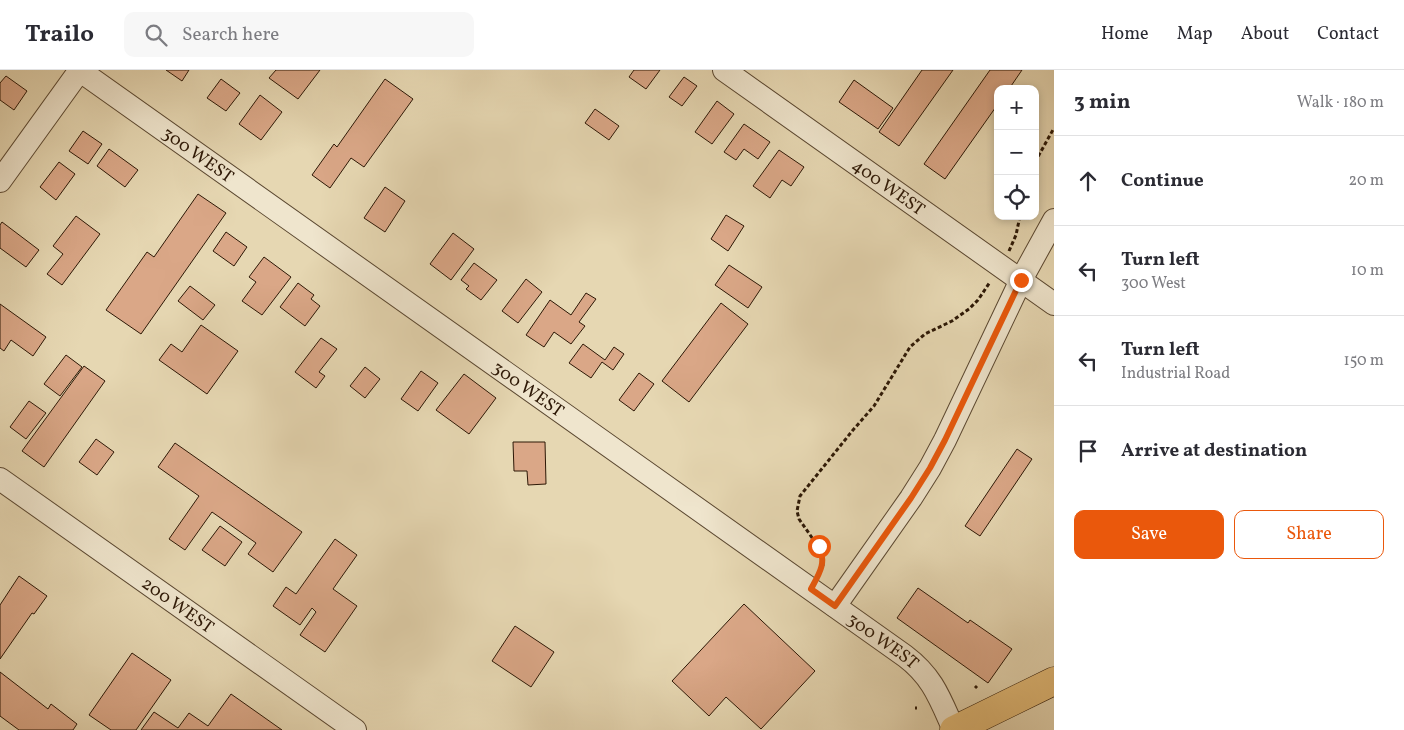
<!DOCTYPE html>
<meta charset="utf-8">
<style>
body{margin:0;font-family:Vollkorn,serif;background:#f7f7f7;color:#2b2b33}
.controls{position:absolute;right:15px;top:15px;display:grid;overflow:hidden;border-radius:10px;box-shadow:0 2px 8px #0003}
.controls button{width:45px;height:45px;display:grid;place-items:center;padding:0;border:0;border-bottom:1px solid #e1e1e2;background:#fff;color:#2b2b33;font:25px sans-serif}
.stop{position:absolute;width:15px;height:15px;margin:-11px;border:4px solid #ea580c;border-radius:50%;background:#fff}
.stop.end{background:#ea580c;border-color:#fff;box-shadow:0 1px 5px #0008}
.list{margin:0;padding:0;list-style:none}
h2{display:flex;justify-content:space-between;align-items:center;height:65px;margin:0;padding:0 20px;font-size:21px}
h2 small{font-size:16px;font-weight:400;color:#7c7c81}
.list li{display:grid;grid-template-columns:32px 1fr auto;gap:15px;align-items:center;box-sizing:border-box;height:90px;padding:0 20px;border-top:1px solid #e1e1e2}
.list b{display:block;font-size:19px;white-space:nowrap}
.list p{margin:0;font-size:16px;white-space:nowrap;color:#7c7c81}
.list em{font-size:16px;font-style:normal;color:#7c7c81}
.actions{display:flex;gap:10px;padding:15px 20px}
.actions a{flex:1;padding:11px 0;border:1px solid #ea580c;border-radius:10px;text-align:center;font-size:18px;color:#ea580c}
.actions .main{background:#ea580c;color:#fff}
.icon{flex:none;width:28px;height:28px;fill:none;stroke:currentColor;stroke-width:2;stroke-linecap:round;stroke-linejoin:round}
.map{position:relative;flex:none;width:1054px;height:660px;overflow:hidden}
header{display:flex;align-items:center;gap:30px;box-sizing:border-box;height:70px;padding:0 25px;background:#fff;border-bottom:1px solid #e1e1e2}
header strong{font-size:24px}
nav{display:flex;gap:28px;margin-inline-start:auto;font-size:18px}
.search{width:350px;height:45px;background:#f7f7f7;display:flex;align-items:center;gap:12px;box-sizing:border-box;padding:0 18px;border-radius:10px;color:#7c7c81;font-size:19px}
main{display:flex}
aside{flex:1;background:#fff}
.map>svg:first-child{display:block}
.building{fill:#daa787;stroke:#2d1806}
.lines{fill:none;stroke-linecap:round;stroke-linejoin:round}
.minor-casing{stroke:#5b4831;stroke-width:24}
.major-casing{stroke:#2d1806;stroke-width:29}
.path{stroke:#2d1806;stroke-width:3;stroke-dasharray:4 2.5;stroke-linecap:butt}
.minor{stroke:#efe5cd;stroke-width:22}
.major{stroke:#e3bc79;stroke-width:28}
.route{stroke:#ea580c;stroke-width:6}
.labels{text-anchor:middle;stroke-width:5;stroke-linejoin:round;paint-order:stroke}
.street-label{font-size:18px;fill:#2d1806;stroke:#efe5cd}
</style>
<header>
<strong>Trailo</strong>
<div class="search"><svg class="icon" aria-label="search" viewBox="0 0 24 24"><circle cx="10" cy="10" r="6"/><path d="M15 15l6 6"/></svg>Search here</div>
<nav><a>Home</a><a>Map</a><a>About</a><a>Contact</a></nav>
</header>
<main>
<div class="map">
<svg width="1054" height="660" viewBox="0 0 1054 660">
<rect width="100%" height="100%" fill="#e6d7b2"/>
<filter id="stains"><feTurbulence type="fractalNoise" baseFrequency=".004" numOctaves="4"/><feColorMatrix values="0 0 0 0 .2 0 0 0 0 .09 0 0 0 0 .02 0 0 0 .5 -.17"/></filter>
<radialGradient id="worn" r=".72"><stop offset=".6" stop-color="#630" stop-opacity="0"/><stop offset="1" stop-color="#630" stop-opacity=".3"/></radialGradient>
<!-- building -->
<g class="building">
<path d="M 166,0 L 189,0 L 182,11 Z"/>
<path d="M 276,0 L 320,0 L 298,29 L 269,8 Z"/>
<path d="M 634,0 L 660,0 L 646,19 L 629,7 Z"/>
<path d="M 922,0 L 953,0 L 899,76 L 879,62 Z"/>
<path d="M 990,0 L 1022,0 L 1009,19 L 998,19 L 998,34 L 945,109 L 924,94 Z"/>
<path d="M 6,6 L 27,21 L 14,40 L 0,30 L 0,13 Z"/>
<path d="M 684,7 L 697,16 L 682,36 L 669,27 Z"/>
<path d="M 221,9 L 240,23 L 226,41 L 207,28 Z"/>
<path d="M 385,9 L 413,29 L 364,97 L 351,88 L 330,118 L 312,105 L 334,74 L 337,77 Z"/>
<path d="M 854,10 L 893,38 L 878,59 L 839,32 Z"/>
<path d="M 260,25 L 282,42 L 261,70 L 239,54 Z"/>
<path d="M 717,31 L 734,44 L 712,74 L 695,62 Z"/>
<path d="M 595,39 L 619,56 L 609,70 L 585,53 Z"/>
<path d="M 744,54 L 770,72 L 758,89 L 744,79 L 736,90 L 724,82 Z"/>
<path d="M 83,61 L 102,74 L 88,94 L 69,81 Z"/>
<path d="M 109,79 L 138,100 L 125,117 L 97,96 Z"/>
<path d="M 779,80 L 804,97 L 791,116 L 782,110 L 770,128 L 753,116 Z"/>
<path d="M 59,92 L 75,104 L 56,130 L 40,117 Z"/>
<path d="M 385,117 L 405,131 L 385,162 L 364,148 Z"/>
<path d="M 198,124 L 226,143 L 141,264 L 106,240 L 147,182 L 154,187 Z"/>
<path d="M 726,145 L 744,156 L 728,181 L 711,169 Z"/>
<path d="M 76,146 L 100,164 L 62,215 L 47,204 L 63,184 L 53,176 Z"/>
<path d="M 2,152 L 39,180 L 26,197 L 0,178 L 0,155 Z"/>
<path d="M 226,162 L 247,177 L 234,196 L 213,181 Z"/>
<path d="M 453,163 L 474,179 L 451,210 L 430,194 Z"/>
<path d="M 264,187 L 291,207 L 262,245 L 242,231 L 256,212 L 249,207 Z"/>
<path d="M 474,193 L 497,210 L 481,230 L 466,219 L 469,216 L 461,210 Z"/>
<path d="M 729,195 L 762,217 L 748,238 L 715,215 Z"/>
<path d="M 526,209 L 542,222 L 518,253 L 502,241 Z"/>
<path d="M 298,213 L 314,225 L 311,229 L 320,236 L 305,256 L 280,237 Z"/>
<path d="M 190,216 L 215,235 L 203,250 L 178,231 Z"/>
<path d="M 586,223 L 596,229 L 579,252 L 585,256 L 571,274 L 554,262 L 544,277 L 526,265 L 550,230 L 571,245 Z"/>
<path d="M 721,233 L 748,254 L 689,332 L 662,311 Z"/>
<path d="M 0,234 L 46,267 L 33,286 L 11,270 L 4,281 L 0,278 Z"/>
<path d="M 201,255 L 238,281 L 207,324 L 159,290 L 171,274 L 182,282 Z"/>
<path d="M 321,268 L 337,279 L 319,302 L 325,306 L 316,318 L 295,302 Z"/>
<path d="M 583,274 L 605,290 L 614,277 L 624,284 L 613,300 L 602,292 L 591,308 L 569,293 Z"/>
<path d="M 66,285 L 82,297 L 60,326 L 44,314 Z"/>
<path d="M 84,296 L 105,311 L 44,397 L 22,381 Z"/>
<path d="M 365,297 L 380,309 L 365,328 L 350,316 Z"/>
<path d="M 421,301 L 438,313 L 418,341 L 401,329 Z"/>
<path d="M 639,303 L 654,314 L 634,341 L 619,330 Z"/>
<path d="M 464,304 L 496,328 L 469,364 L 436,340 Z"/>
<path d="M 29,331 L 46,343 L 26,369 L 10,357 Z"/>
<path d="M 96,369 L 114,382 L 97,405 L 79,392 Z"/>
<path d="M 513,372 L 545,372 L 546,414 L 528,415 L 527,401 L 514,401 Z"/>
<path d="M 175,373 L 302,462 L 273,502 L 248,484 L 256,473 L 212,442 L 185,480 L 169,469 L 199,426 L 158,397 Z"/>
<path d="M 1017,379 L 1032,389 L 980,466 L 965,456 Z"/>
<path d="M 220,456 L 242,472 L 225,496 L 202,480 Z"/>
<path d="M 335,469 L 357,485 L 333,519 L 357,536 L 325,582 L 300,565 L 316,542 L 312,538 L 300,555 L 273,536 L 286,517 L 296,524 Z"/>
<path d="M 19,506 L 47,526 L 34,544 L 32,543 L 0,589 L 0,535 Z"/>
<path d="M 918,518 L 968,553 L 970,550 L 1012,579 L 988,613 L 897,548 Z"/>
<path d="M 744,534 L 815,601 L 761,659 L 726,627 L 709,646 L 672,611 Z"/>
<path d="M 515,556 L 554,582 L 531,617 L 492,591 Z"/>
<path d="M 132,583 L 171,610 L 136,660 L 111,660 L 89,645 Z"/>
<path d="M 0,602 L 48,639 L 51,634 L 77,654 L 73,660 L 19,660 L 0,646 Z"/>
<path d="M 231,624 L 282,660 L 141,660 L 154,642 L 178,658 L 189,643 L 208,656 Z"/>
</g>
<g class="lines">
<!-- minor casing -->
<g class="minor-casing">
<g id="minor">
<path id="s1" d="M 79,0 L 905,586 C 933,607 940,629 954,660"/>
<path id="s2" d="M 724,0 L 1054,234"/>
<path d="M 0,111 L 80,0"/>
<path id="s3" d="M 0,409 L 355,660"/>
<path d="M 835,536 L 911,428 L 930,398 L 945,370 L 1021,210 L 1054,150"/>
</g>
</g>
<!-- major casing -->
<g class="major-casing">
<path id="major" d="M 954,660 L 1054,611"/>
</g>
<!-- path -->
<g class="path">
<path d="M 1035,92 L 1054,58"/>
<path d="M 1009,181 L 1016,165 L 1020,146"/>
<path d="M 819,503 L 823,495 L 822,482 L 799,449 L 797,441 L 800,426 L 853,360 L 874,336 L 910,277 L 925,264 L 952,251 L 969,239 L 978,230 L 990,212"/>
<path d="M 975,618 L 977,616"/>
<path d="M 915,638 L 917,638"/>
</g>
<!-- minor -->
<use href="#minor" class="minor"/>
<!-- major -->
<use href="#major" class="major"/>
</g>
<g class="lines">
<!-- route -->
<path class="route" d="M 819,476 C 827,493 819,504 811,519 L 835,536 L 911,428 L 930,398 L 945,370 L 1021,210"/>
</g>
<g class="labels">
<!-- street labels -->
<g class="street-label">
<text dy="6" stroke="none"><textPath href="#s1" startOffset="146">300 WEST</textPath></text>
<text dy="6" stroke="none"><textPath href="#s2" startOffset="202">400 WEST</textPath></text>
<text dy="6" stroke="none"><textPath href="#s1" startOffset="551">300 WEST</textPath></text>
<text dy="6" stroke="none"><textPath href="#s3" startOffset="218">200 WEST</textPath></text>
<text dy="6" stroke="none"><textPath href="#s1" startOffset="986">300 WEST</textPath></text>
</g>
</g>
<rect width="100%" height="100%" filter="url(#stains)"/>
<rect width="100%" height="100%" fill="url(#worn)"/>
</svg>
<div class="controls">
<button>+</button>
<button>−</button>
<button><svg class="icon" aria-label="locate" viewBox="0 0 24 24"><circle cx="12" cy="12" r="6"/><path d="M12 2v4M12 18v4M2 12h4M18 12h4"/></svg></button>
</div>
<div class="stop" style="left:819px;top:476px"></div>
<div class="stop end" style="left:1021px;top:210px"></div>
</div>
<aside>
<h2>3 min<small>Walk · 180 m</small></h2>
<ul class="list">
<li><svg class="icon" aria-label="ahead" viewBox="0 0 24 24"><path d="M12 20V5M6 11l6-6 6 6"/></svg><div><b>Continue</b></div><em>20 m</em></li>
<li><svg class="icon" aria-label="left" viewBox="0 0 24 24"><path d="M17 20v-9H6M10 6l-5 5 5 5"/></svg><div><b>Turn left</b><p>300 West</p></div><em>10 m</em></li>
<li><svg class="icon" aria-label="left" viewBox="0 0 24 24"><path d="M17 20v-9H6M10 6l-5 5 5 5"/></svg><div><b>Turn left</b><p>Industrial Road</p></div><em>150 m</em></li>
<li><svg class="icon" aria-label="arrive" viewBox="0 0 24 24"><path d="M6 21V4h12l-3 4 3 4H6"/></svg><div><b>Arrive at destination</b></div></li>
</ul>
<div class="actions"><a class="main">Save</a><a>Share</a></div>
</aside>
</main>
